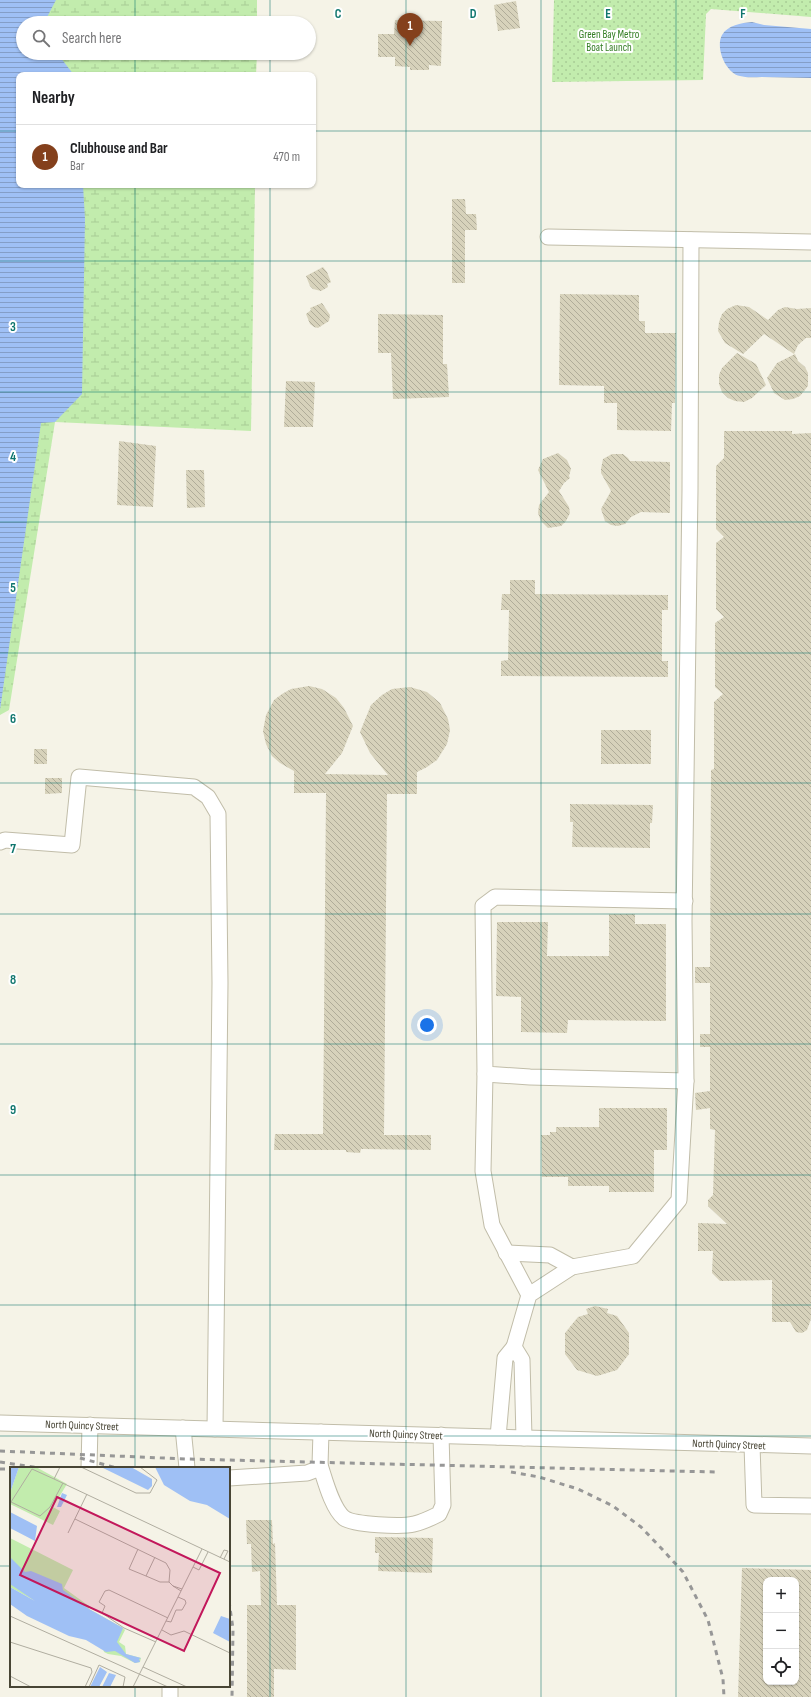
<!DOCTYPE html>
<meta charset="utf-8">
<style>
body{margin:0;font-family:"Sofia Sans Condensed",sans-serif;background:#f6f6f6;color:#202124}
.controls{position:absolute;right:12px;bottom:12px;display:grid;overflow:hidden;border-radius:8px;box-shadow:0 1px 3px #0004}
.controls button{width:36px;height:36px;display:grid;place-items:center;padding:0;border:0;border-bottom:1px solid #e0e0e0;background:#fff;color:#202124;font:20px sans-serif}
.you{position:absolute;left:427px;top:1025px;width:14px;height:14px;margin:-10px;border:3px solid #fff;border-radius:50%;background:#1a73e8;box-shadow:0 0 0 6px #1a73e833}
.badge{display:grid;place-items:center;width:26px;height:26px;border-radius:50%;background:#84401c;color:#fff;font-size:13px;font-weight:700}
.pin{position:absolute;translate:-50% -33px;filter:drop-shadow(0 1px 2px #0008)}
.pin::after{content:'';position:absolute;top:21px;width:14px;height:12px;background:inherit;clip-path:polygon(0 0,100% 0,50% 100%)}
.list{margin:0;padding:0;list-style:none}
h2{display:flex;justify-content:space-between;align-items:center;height:52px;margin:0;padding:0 16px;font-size:17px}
h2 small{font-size:13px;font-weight:400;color:#757577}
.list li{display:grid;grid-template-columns:26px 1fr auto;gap:12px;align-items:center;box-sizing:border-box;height:64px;padding:0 16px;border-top:1px solid #e0e0e0}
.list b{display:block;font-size:15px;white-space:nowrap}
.list p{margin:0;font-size:13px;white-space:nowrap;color:#757577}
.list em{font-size:13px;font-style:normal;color:#757577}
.icon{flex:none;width:22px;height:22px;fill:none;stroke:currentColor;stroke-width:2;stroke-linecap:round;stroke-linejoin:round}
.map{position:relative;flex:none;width:811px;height:1697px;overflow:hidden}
.search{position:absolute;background:#fff;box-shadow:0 1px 3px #0004;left:16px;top:16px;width:300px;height:44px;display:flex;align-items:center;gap:10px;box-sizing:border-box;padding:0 14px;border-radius:22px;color:#757577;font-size:15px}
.panel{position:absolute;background:#fff;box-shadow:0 1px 3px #0004;left:16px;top:72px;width:300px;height:116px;border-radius:8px}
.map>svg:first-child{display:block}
.grass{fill:url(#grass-dots)}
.wetland{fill:url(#wetland-marsh)}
.water{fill:url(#water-rules)}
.building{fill:url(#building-back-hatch);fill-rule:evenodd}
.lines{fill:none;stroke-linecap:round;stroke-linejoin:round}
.minor-casing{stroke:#c1bda9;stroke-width:17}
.minor{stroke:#fff;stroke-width:15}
.rail{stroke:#979797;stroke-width:3;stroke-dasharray:5 5;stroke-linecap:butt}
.grid{fill:none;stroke:#0f766e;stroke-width:1;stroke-opacity:0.55}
.labels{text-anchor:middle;stroke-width:4;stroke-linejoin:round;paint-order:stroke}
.park-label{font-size:11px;fill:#347e24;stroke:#fff}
.street-label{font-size:11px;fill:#484535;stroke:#fff}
.inset-road{fill:none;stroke:#b0ada0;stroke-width:1}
.view{fill:#c2185b;fill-opacity:0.15;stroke:#c2185b;stroke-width:2}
.inset-edge{fill:none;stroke:#484535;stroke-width:2}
.grid-label{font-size:13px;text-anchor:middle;font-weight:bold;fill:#0f766e;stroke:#fff;stroke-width:4;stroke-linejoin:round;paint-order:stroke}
</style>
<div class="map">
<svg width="811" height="1697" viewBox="0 0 811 1697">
<defs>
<pattern id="grass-dots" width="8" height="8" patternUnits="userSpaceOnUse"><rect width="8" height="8" fill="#c2ecad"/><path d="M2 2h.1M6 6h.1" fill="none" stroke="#a8cc95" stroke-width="1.8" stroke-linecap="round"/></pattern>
<pattern id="wetland-marsh" width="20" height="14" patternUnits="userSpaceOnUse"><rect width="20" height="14" fill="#c2ecad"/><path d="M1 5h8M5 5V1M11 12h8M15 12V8" fill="none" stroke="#a8cc95"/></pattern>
<pattern id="water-rules" width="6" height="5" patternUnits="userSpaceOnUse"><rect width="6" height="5" fill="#9fc0f5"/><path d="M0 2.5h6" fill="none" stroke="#849ec7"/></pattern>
<pattern id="building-back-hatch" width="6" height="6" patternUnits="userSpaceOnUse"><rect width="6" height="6" fill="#d7d2bb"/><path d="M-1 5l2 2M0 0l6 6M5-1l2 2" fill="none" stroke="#b0ac99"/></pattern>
</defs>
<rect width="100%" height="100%" fill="#f5f3e7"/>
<!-- grass -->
<path class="grass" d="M 554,0 L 811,0 L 811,17 L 711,9 L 706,14 L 703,80 L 552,82 Z"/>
<!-- wetland -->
<path class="wetland" d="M 0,0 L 257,0 L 257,23 L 23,23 L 23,53 L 257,53 L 256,75 L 19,75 L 19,185 L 255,185 L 251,431 L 55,422 L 9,710 L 0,715 Z"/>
<!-- water -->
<g class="water">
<path d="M 0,0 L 56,0 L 44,23 L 23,23 L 23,53 L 57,53 L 74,75 L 19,75 L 19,185 L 83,185 L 85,219 L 82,394 L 55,422 L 41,423 L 0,710 Z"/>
<path d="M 752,22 L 764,25 L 811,29 L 811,78 C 795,78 778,77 762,77 C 755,77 747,78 740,76 C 726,73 715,48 722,35 C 728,25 741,23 752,22 Z"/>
</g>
<!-- building -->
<g class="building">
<path d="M 516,1 L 520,28 L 498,31 L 494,5 Z"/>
<path d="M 395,20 L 442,21 L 441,66 L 429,65 L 429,70 L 410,70 L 410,67 L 395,66 L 395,57 L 378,57 L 378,34 L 394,34 Z"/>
<path d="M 452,199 L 465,199 L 466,214 L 476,214 L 477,230 L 465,230 L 465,283 L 452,283 Z"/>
<path d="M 323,267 L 327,272 L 331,282 L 327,284 L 328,287 L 321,291 L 313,289 L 310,286 L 306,276 Z"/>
<path d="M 560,294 L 639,295 L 639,321 L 645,321 L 645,333 L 676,333 L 675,403 L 672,403 L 671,431 L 617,430 L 617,403 L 604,403 L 604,386 L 559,385 Z"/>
<path d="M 322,303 L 330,315 L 329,321 L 318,328 L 314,327 L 310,324 L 306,314 L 311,310 L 310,308 Z"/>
<path d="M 736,305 L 749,307 L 768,320 L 778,310 L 785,307 L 797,309 L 811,308 L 811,338 L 806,338 L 798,345 L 794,354 L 764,334 L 743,354 L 725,343 L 718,331 L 719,322 L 722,314 L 727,309 Z"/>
<path d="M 378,314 L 443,315 L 443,364 L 447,364 L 449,397 L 393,399 L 391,353 L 378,353 Z"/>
<path d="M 737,353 L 756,364 L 766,385 L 752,398 L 744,402 L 735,401 L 728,398 L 722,392 L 719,384 L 719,375 L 722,368 Z"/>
<path d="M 795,354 L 798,361 L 805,367 L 808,373 L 808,386 L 800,396 L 793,399 L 785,400 L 774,393 L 767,378 L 777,363 Z"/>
<path d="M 286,381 L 315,382 L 313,427 L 284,427 Z"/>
<path d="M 724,431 L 792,431 L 792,434 L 811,433 L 811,1319 L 807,1330 L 802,1333 L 796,1332 L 790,1322 L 772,1322 L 772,1280 L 720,1281 L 712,1273 L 713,1251 L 698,1251 L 698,1223 L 727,1224 L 708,1206 L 708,1200 L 713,1195 L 715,1130 L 710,1129 L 710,1108 L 696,1110 L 695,1093 L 710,1091 L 710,1047 L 700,1047 L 700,1034 L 710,1034 L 710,983 L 695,983 L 695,967 L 710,967 L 711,770 L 714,769 L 714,702 L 723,694 L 715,687 L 715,623 L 724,617 L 716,609 L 716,543 L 724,537 L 716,529 L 716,466 L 724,458 Z"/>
<path d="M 119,441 L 156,446 L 153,507 L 117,505 Z"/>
<path d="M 558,453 L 567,460 L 571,469 L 569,476 L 570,478 L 564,483 L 559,491 L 569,507 L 570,513 L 566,521 L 561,526 L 548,528 L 541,521 L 538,513 L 539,505 L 549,492 L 538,470 L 543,459 Z"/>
<path d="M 612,454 L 623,454 L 628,458 L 630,461 L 670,462 L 670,513 L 641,512 L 631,517 L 625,524 L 618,526 L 611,525 L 605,521 L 601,509 L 611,491 L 601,473 L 601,469 L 603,459 Z"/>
<path d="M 186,470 L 204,470 L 205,507 L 187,508 Z"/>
<path d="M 510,580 L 535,580 L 535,594 L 668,595 L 668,610 L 662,610 L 662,661 L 668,661 L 668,677 L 501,676 L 501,661 L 508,660 L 509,610 L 501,610 L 502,594 L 510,594 Z"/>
<path d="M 309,686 L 322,689 L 336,698 L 344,708 L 353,726 L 342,753 L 325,774 L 388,775 L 370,753 L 360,732 L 371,705 L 382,695 L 392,689 L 410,687 L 427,692 L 440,703 L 448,719 L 450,730 L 447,744 L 437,760 L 427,767 L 417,772 L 417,794 L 387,794 L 384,1135 L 431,1135 L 431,1150 L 361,1149 L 360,1153 L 346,1152 L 346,1150 L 274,1150 L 275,1134 L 323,1134 L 326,793 L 294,793 L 294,771 L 280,763 L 272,756 L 266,744 L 263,731 L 266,715 L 274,700 L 282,694 L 291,689 Z"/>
<rect x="601" y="730" width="50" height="34"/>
<rect x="34" y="749" width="13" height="15"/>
<path d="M 45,778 L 62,778 L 62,793 L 45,794 Z"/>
<path d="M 570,804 L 653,805 L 652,823 L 650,823 L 650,848 L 572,847 L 573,822 L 570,822 Z"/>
<path d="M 609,914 L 635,914 L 635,924 L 666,924 L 666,1021 L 568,1020 L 567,1033 L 521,1032 L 521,997 L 496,996 L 497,922 L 548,922 L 547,956 L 609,956 Z"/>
<path d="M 599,1108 L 667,1108 L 667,1150 L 654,1150 L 654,1192 L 609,1192 L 609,1186 L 568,1186 L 568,1177 L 542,1177 L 541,1135 L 550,1135 L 550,1132 L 556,1132 L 556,1127 L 599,1127 Z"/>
<path d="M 595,1306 L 608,1309 L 607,1313 L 617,1316 L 629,1333 L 629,1354 L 617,1370 L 597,1376 L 577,1370 L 565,1354 L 565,1333 L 578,1317 L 588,1314 L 586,1309 Z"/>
<path d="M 246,1520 L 272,1520 L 273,1544 L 275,1543 L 277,1605 L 296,1605 L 296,1670 L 274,1669 L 274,1697 L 247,1697 L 247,1605 L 261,1605 L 260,1571 L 252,1572 L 251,1544 L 247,1544 Z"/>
<path d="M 375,1537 L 433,1538 L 432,1573 L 378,1571 L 379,1553 L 375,1553 Z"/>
<path d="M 742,1568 L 811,1570 L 811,1697 L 738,1697 ZM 766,1580 L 796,1580 L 796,1682 L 766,1682 Z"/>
</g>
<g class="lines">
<!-- minor casing -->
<g class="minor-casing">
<g id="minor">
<path d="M 548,237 L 811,242"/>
<path d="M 0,842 L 5,840 L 72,845 L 79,777 L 194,787 L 208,797 L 218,814 L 220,983 L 215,1429"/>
<path d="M 685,901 L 495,897 L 483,906 L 485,1074 L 530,1077 L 686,1081"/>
<path d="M 485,1074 L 483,1171 L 492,1225 L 529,1295"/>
<path d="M 506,1253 L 550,1255 L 572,1267"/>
<path d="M 514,1347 L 529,1295 L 572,1267 L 633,1256 L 679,1200 L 686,1081 L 684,921 L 690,490 L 691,240"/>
<path d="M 0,1423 L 811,1446"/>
<path d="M 183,1428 L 187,1468"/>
<path d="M 498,1437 L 505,1358 L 514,1347 L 522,1360 L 524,1438"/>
<path d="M 752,1445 L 754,1505 L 811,1506"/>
<path d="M 320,1465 C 325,1480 332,1508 344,1518 C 354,1525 402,1527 414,1524 C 423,1522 431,1518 439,1514 L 443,1505 L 441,1435"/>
<path d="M 89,1468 L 90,1425"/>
<path d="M 229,1478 L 307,1473 L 315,1470 L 320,1465 L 321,1432"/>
<path d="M 170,1686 L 170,1697"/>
</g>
</g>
<!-- minor -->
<use href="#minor" class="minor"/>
<!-- rail -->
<g class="rail">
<path d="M 0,1451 L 186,1459 L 715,1472"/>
<path d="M 80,1458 L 117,1468"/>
<path d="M 0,1462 L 39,1468"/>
<path d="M 0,1469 L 11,1469"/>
<path d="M 511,1472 L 539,1477 L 578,1489 L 613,1506 L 641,1527 L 661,1548 L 683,1572 L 708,1620 L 723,1679 L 724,1697"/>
<path d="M 229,1601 L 233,1629 L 232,1697"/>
</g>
</g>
<!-- grid -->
<path class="grid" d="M 135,0 L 135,23M 270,0 L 270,23M 406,0 L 406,1697M 541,0 L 541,1697M 676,0 L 676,1697M 135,53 L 135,75M 270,53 L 270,75M 0,131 L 19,131M 313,131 L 811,131M 135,185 L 135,1468M 270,185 L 270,1697M 0,261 L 811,261M 0,392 L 811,392M 0,522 L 811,522M 0,653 L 811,653M 0,783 L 811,783M 0,914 L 811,914M 0,1044 L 811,1044M 0,1175 L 811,1175M 0,1305 L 811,1305M 0,1436 L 811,1436M 0,1566 L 11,1566M 229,1566 L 811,1566M 135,1686 L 135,1697"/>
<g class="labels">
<!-- park labels -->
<g class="park-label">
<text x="609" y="38">Green Bay Metro<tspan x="609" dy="13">Boat Launch</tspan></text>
</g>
<!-- street labels -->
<g class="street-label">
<text transform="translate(82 1425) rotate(2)" y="4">North Quincy Street</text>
<text transform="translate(406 1434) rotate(2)" y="4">North Quincy Street</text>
<text transform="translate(729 1444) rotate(2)" y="4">North Quincy Street</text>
</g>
</g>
<!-- overview -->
<g transform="translate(10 1467)">
<rect width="220" height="220" fill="#f5f3e7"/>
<path d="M 9,0 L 26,0 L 57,17 L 43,40 L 50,44 L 43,58 L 0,37 L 0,26 Z" fill="#c2ecad"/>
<path d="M 0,71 L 63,103 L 54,121 L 79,139 L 79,142 L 113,161 L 115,163 L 109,175 L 115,179 L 116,187 L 131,191 L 130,195 L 125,196 L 111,189 L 98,187 L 94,185 L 90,170 L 0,120 Z" fill="#c2ecad"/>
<path d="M 0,0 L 9,0 L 0,26 ZM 91,0 L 121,0 L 142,12 L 142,19 L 138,23 ZM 145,0 L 220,0 L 220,52 L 197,38 L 180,34 L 154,18 ZM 52,26 L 57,28 L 51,40 L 47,40 ZM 0,45 L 27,59 L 25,74 L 0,61 ZM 0,90 L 15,105 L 21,104 L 52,117 L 53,123 L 79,142 L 113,161 L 107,175 L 116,187 L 131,191 L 129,192 L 130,195 L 125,196 L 105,184 L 96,185 L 76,173 L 59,169 L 17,149 L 0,137 L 0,120 L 25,134 L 0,117 ZM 211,149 L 220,152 L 220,175 L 203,166 ZM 90,200 L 97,205 L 89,220 L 80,220 ZM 99,206 L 106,208 L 100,220 L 92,220 Z" fill="#9fc0f5"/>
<path class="inset-road" d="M 71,0 L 126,26 L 140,26 L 147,13 L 130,0M 44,12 L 50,0M 53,16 L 40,40 L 30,49 L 1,35 L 22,2 L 44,12 L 220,95M 65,52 L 156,96 L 160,103 L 159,115 L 163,119M 58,66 L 77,27M 128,82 L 119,102 L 136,109 L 145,90M 210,91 L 214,83 L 218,84 L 214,92M 183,100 L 189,103 L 198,85M 136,109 L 150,115 L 159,115M 171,124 L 163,119 L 172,122M 166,143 L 172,143 L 176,136 L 175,133 L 168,130M 0,149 L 158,220M 156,154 L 161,155 L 166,143M 152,163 L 161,168 L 174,164 L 220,186M 0,175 L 81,201 L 82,205 L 75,220M 146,175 L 114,161 L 92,146 L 95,139 L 89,135 L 95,124 L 99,123 L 158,151M 133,200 L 177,220M 0,209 L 21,220M 79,220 L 89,198 L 115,210 L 113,220M 123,220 L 192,82"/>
<path class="view" d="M 47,30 L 210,106 L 174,184 L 10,108 Z"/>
<rect width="220" height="220" class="inset-edge"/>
</g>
<g class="grid-label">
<text x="338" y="18">C</text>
<text x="473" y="18">D</text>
<text x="608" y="18">E</text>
<text x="743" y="18">F</text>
<text x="13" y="331">3</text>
<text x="13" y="461">4</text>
<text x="13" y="592">5</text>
<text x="13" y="723">6</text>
<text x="13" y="853">7</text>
<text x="13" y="984">8</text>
<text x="13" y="1114">9</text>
</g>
</svg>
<div class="controls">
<button>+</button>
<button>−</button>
<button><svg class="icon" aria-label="locate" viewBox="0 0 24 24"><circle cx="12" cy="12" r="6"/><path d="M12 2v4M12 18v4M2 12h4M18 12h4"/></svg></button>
</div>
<div class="you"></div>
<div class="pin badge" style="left:410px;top:46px">1</div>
<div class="search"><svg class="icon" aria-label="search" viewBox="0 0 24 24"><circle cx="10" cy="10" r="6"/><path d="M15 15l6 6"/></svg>Search here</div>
<section class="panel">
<h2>Nearby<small></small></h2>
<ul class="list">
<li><span class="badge">1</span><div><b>Clubhouse and Bar</b><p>Bar</p></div><em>470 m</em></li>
</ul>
</section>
</div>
